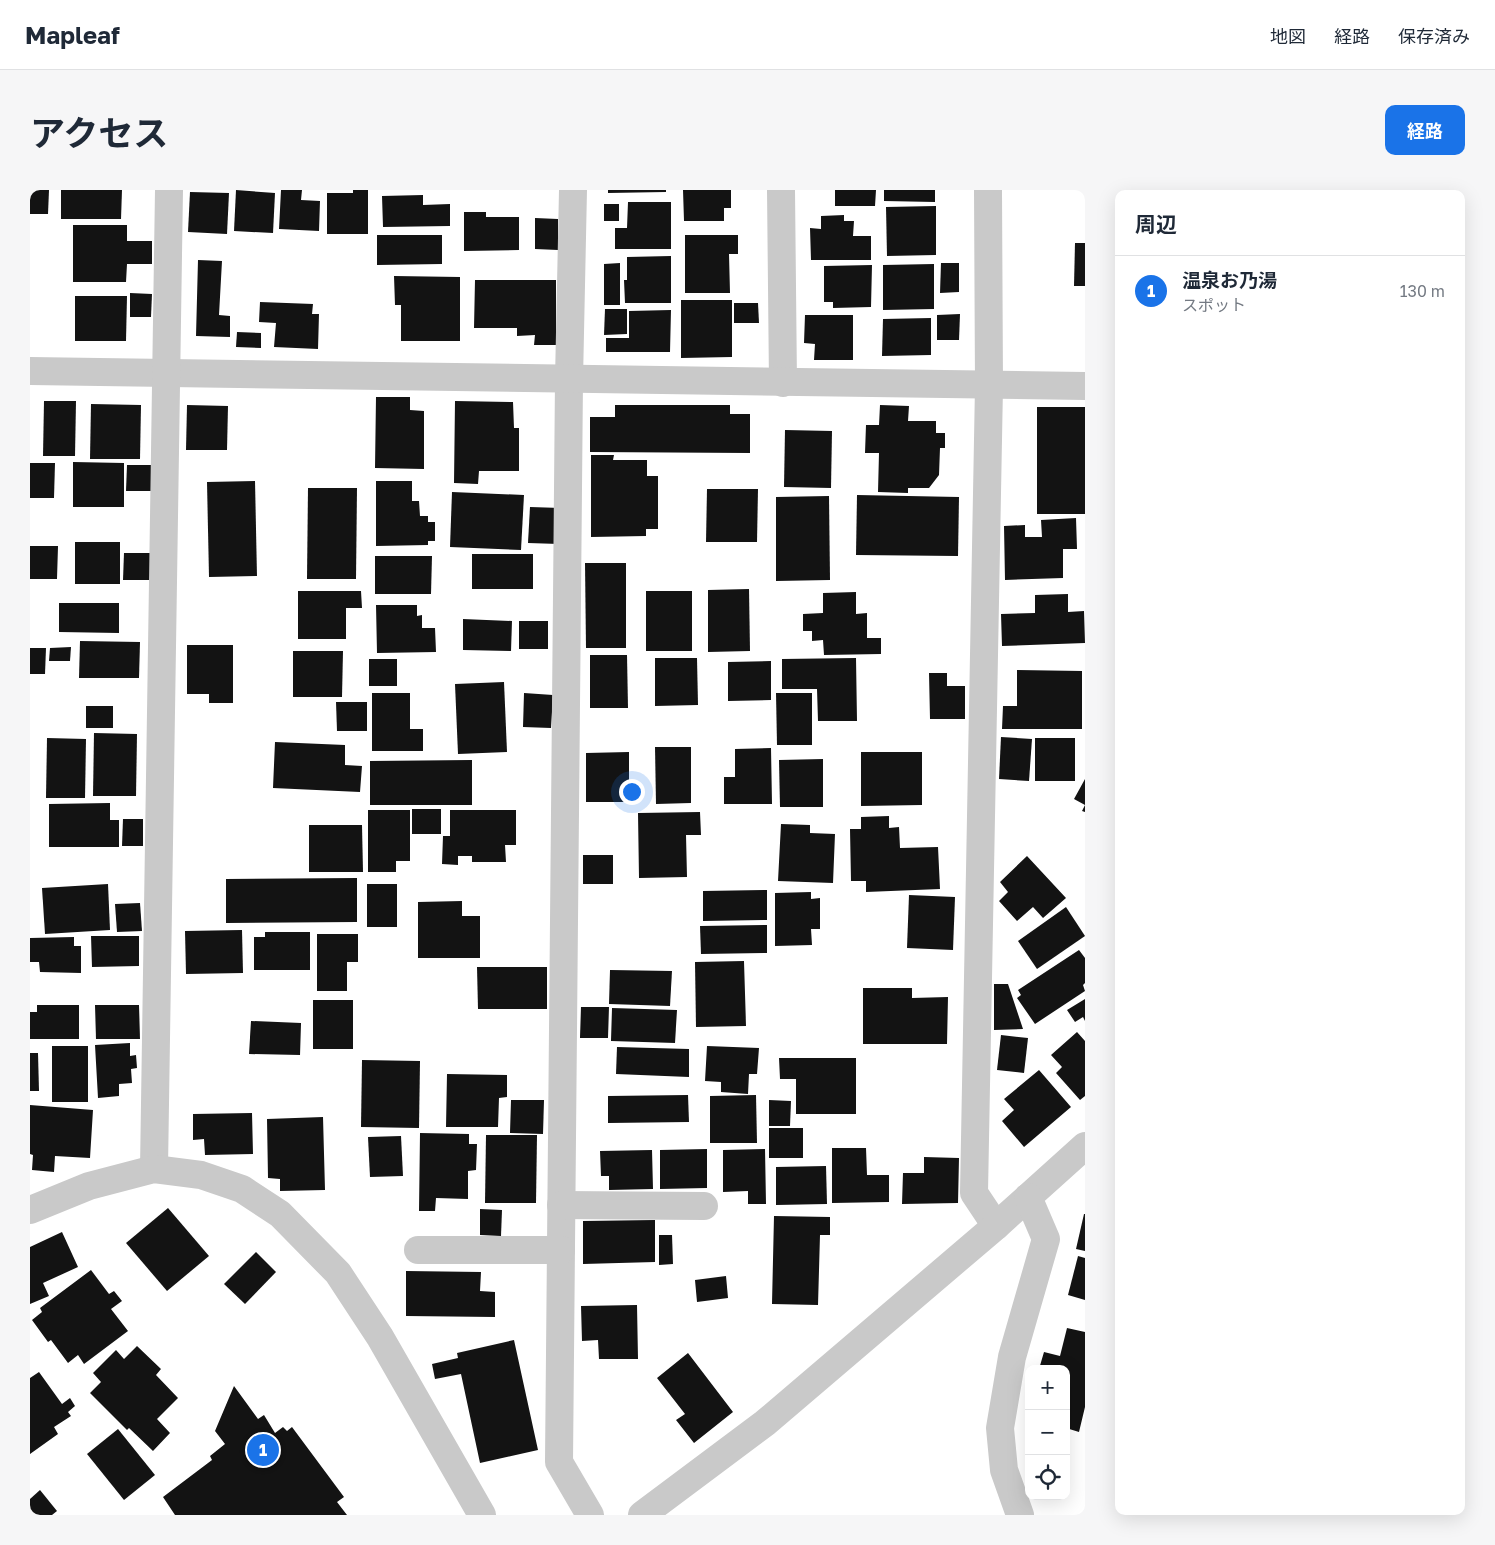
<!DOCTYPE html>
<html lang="ja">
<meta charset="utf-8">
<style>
body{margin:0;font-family:"Golos Text","Noto Sans JP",sans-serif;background:#f6f6f7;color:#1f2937}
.controls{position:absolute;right:15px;bottom:15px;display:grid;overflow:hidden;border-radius:10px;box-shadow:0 5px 20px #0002}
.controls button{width:45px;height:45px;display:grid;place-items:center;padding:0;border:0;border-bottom:1px solid #e0e1e3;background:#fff;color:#1f2937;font:25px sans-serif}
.you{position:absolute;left:601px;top:601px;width:18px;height:18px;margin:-12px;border:4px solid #fff;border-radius:50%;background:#1a73e8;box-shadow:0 0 0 8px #1a73e833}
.badge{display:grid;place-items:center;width:32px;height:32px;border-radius:50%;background:#1a73e8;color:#fff;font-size:16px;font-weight:700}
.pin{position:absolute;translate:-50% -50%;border:2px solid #fff;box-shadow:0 1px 5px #0006}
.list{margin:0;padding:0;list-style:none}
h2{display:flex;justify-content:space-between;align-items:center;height:65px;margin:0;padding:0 20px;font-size:21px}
h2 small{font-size:16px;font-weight:400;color:#747a83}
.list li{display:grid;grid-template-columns:32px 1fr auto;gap:15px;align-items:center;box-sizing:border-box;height:70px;padding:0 20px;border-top:1px solid #e0e1e3}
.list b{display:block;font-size:19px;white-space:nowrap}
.list p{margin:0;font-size:16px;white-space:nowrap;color:#747a83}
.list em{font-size:16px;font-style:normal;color:#747a83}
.icon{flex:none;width:28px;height:28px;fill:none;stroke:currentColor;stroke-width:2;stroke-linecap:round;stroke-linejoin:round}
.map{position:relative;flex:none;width:1055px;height:1325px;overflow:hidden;border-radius:10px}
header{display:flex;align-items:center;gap:30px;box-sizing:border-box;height:70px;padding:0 25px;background:#fff;border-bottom:1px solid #e0e1e3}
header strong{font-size:24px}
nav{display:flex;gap:28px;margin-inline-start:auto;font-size:18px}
.intro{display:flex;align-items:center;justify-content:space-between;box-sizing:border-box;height:120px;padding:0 30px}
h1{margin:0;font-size:35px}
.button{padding:12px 22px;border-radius:10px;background:#1a73e8;color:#fff;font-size:18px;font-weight:700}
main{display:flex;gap:30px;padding:0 30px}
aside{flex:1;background:#fff;border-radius:10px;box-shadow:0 5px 20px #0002}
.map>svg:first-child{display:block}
.building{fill:#131313}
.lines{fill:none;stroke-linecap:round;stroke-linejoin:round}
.minor{stroke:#c9c9c9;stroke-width:28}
</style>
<header>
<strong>Mapleaf</strong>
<nav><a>地図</a><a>経路</a><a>保存済み</a></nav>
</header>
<div class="intro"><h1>アクセス</h1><a class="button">経路</a></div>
<main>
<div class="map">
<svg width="1055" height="1325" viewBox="0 0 1055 1325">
<rect width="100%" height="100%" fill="#fff"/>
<!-- building -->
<g class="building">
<path d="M 0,0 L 19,0 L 18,24 L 0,24 Z"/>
<path d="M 31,0 L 92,0 L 91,29 L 31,29 Z"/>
<path d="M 206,0 L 245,3 L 243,43 L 204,41 Z"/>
<path d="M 251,0 L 272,0 L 271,10 L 290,11 L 289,41 L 249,39 Z"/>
<path d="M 323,0 L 338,0 L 338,44 L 297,44 L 297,3 L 323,3 Z"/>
<path d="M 578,0 L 636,0 L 636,2 L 578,3 Z"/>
<path d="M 653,0 L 701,0 L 701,18 L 694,18 L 694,31 L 654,31 Z"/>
<path d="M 805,0 L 846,0 L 845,16 L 805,16 Z"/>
<path d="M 854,0 L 905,0 L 905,12 L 854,11 Z"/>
<path d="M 160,2 L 199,3 L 197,44 L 158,42 Z"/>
<path d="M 393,5 L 393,15 L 420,14 L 420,36 L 353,37 L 352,6 Z"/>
<path d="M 598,12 L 641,12 L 641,59 L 585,59 L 585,38 L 597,38 Z"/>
<rect x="574" y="14" width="15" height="17"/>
<path d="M 906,16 L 906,65 L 857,66 L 856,17 Z"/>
<path d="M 434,22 L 456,22 L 456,27 L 489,27 L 489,60 L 434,61 Z"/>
<path d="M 814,25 L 814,31 L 824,31 L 823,46 L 841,46 L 841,70 L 781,70 L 780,38 L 791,39 L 791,26 Z"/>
<path d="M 505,28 L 528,29 L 528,60 L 505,59 Z"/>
<path d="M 43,35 L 97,35 L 97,51 L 122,51 L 122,74 L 97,74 L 96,92 L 43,92 Z"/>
<path d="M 347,45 L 412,45 L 412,74 L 347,75 Z"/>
<path d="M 655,45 L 708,45 L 708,64 L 699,64 L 700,103 L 655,103 Z"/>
<path d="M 1045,53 L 1055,53 L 1055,96 L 1044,96 Z"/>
<path d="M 641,66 L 641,113 L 595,113 L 594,90 L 597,90 L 597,67 Z"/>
<path d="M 168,70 L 192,71 L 189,125 L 200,126 L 200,147 L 166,146 Z"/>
<path d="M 590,73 L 590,115 L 574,115 L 574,74 Z"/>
<path d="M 911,73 L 929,73 L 929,102 L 910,103 Z"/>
<path d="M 904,74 L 904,119 L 853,120 L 853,75 Z"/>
<path d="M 842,75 L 841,117 L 803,118 L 803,112 L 794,112 L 794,76 Z"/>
<path d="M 364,86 L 430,87 L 430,151 L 371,151 L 371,115 L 365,115 Z"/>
<path d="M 445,90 L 526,90 L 526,155 L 504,155 L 505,145 L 487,146 L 487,138 L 444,138 Z"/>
<path d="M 100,103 L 122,104 L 121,127 L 100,127 Z"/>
<path d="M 45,106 L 97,106 L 96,151 L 45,151 Z"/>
<path d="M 651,110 L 702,110 L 702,167 L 651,168 Z"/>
<path d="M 230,112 L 283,114 L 282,124 L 289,124 L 288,159 L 244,157 L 246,133 L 229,132 Z"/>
<path d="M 704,113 L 728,113 L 729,133 L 704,133 Z"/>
<path d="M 575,119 L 597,119 L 597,144 L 574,145 Z"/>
<path d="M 641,120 L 640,162 L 576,162 L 576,148 L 599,148 L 599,121 Z"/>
<path d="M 930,124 L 929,150 L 907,150 L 907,125 Z"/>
<path d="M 775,125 L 823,125 L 823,170 L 784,170 L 785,154 L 774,153 Z"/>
<path d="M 901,128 L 901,165 L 852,166 L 853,129 Z"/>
<path d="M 207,142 L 231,143 L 231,158 L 206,157 Z"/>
<path d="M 346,207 L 380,207 L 380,220 L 394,221 L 394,279 L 345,278 Z"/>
<path d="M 14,211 L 46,211 L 45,266 L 13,266 Z"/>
<path d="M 425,211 L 483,212 L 484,238 L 489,238 L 489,281 L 449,281 L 448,294 L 424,293 Z"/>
<path d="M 61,214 L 111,215 L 110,269 L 60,269 Z"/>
<path d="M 157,215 L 198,216 L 197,260 L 156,260 Z"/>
<path d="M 585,215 L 700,215 L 700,224 L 720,224 L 720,263 L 560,262 L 560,227 L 585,227 Z"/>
<path d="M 850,215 L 879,216 L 878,231 L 906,231 L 906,243 L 915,243 L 915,258 L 910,258 L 909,285 L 899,298 L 878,298 L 878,303 L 848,302 L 849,263 L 835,263 L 836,235 L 849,235 Z"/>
<rect x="1007" y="217" width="48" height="107"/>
<path d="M 755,240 L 802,241 L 801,298 L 754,297 Z"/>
<path d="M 561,265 L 584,265 L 583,270 L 617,270 L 617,286 L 628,286 L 628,339 L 616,339 L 616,346 L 561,347 Z"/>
<path d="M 43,272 L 94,273 L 94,317 L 43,317 Z"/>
<path d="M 0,273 L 25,273 L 24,308 L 0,308 Z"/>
<path d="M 97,275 L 122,275 L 122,301 L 96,301 Z"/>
<path d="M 225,291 L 227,386 L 179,387 L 177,292 Z"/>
<path d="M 346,291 L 382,291 L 382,311 L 389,311 L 390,326 L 398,326 L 398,332 L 405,332 L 405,351 L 398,351 L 398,355 L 346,356 Z"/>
<path d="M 278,298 L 327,298 L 326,389 L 277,389 Z"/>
<path d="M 677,299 L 728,299 L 727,352 L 676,352 Z"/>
<path d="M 422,302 L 494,305 L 491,360 L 420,357 Z"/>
<path d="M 827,305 L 929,307 L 928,366 L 826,365 Z"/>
<path d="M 799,306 L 800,390 L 746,391 L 746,307 Z"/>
<path d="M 500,317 L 531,318 L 529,354 L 498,353 Z"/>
<path d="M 1046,328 L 1047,359 L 1033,359 L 1033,388 L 975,390 L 974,336 L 995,335 L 995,347 L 1012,347 L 1011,330 Z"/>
<rect x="45" y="352" width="45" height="42"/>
<path d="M 0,356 L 28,356 L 27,389 L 0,389 Z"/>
<path d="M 94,363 L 122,363 L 122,390 L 93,390 Z"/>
<rect x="442" y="364" width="61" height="35"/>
<path d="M 345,366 L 402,366 L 401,404 L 345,404 Z"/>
<path d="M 555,373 L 596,373 L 596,458 L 556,458 Z"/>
<path d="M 719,399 L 720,461 L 678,462 L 678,400 Z"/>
<path d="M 268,401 L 331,401 L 332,418 L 316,418 L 316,449 L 268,449 Z"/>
<rect x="616" y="401" width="46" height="60"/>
<path d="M 826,402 L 826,424 L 837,423 L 837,448 L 851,448 L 851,464 L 794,465 L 793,450 L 782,451 L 782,441 L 773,441 L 773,424 L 793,423 L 793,403 Z"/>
<path d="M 1038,404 L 1038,422 L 1054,421 L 1055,453 L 972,456 L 971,424 L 1005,423 L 1005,405 Z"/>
<path d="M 29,413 L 89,413 L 89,443 L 29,442 Z"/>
<path d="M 346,415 L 387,415 L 387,426 L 392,425 L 392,438 L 405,438 L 406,462 L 347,463 Z"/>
<path d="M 433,429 L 482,431 L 481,461 L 433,460 Z"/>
<rect x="489" y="431" width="29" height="28"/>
<path d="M 50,451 L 110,452 L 109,488 L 49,488 Z"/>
<path d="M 157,455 L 203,455 L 203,513 L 179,513 L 179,504 L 157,504 Z"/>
<path d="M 41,457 L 40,471 L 19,471 L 20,458 Z"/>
<path d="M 0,458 L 16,458 L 15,484 L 0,484 Z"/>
<path d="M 263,461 L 313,461 L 312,507 L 263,507 Z"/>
<path d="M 560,465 L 597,465 L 598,518 L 560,518 Z"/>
<path d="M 625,468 L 667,468 L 668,515 L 625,516 Z"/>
<path d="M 826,468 L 827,531 L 788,531 L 787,499 L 752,499 L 752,469 Z"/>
<rect x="339" y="469" width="28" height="27"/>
<path d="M 741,471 L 741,510 L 698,511 L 698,472 Z"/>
<path d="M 987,480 L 1052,481 L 1052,539 L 972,539 L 973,516 L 987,516 Z"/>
<path d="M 899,483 L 917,483 L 917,496 L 935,496 L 935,529 L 900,529 Z"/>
<path d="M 474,492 L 477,562 L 428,564 L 425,494 Z"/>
<path d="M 342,503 L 380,503 L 380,539 L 393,539 L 393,561 L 342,561 Z"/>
<path d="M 494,503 L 523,505 L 521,538 L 493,537 Z"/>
<path d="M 746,503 L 782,503 L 782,555 L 747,555 Z"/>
<path d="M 306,512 L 337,512 L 337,541 L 307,541 Z"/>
<rect x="56" y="516" width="27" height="22"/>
<path d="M 64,543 L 107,544 L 106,606 L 63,606 Z"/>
<path d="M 971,547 L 1002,549 L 999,591 L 969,589 Z"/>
<path d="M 17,548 L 56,549 L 55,608 L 16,608 Z"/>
<rect x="1005" y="548" width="40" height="43"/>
<path d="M 245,552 L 315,555 L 315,575 L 332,576 L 330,602 L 243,598 Z"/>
<path d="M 625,557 L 661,557 L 661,613 L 626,614 Z"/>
<path d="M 741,558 L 742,614 L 694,614 L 694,587 L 705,587 L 705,559 Z"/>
<path d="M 599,562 L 599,612 L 556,612 L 556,563 Z"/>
<path d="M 831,562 L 892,562 L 892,615 L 831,616 Z"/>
<path d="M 793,569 L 793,617 L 750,617 L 749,570 Z"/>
<path d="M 442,570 L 442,615 L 340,615 L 340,571 Z"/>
<path d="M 1055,589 L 1055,622 L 1052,621 L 1055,615 L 1044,609 Z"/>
<path d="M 80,613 L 80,630 L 89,630 L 89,657 L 19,657 L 19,614 Z"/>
<rect x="382" y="619" width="29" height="25"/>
<path d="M 338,620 L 380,620 L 380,671 L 366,671 L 366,682 L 338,682 Z"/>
<path d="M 420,620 L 486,620 L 486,655 L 475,655 L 476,672 L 442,672 L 442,666 L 428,666 L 428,675 L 412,674 L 413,646 L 420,646 Z"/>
<path d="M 670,622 L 671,645 L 656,645 L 657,687 L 609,688 L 608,623 Z"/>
<path d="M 859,626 L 859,638 L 869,637 L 870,658 L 908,657 L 910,699 L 836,702 L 836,691 L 821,691 L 820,639 L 831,639 L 831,627 Z"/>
<path d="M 93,629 L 113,629 L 113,656 L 92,656 Z"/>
<path d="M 751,634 L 780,635 L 780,643 L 805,644 L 803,693 L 748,691 Z"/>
<path d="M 279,635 L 332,635 L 333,682 L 279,682 Z"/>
<rect x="553" y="665" width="30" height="29"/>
<path d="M 997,666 L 1036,708 L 1013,728 L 1003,717 L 987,731 L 969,711 L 978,702 L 970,692 Z"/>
<path d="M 327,688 L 327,732 L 196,733 L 196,689 Z"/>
<path d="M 78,694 L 80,740 L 15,744 L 12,698 Z"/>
<rect x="337" y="694" width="30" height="43"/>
<path d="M 737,700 L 737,730 L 673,731 L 673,701 Z"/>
<path d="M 781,702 L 781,709 L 790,708 L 790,739 L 781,739 L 782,755 L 745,756 L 745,703 Z"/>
<path d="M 879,705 L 925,707 L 923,760 L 877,758 Z"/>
<path d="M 432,711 L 432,726 L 450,726 L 450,768 L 388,768 L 388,712 Z"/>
<path d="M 110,713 L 112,741 L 87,742 L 85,714 Z"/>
<path d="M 1036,717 L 1055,746 L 1007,779 L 988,751 Z"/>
<path d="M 737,735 L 737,763 L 671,764 L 670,736 Z"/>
<path d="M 212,740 L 213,783 L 156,784 L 155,741 Z"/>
<path d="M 235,742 L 280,742 L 280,780 L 224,780 L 224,747 L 235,747 Z"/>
<path d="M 287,744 L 328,744 L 328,772 L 317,772 L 317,801 L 287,801 Z"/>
<path d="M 61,746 L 109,746 L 109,776 L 62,777 Z"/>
<path d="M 44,747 L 44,756 L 51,756 L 51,783 L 10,782 L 9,772 L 0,772 L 0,748 Z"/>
<path d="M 1049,760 L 1055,768 L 1055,793 L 1053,795 L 1055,801 L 1005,834 L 987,808 L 991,805 L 988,800 Z"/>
<path d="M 714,771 L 716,836 L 666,837 L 665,772 Z"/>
<path d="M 447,777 L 517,777 L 517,819 L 448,819 Z"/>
<path d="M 580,780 L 642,781 L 640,816 L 579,814 Z"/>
<path d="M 964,794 L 978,794 L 993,839 L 964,840 Z"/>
<path d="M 833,798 L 882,798 L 882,808 L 918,807 L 917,854 L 833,854 Z"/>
<path d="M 1055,809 L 1055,831 L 1053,827 L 1045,832 L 1037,820 Z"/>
<rect x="283" y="810" width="40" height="49"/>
<path d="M 7,815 L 49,815 L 49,849 L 0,849 L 0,822 L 7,822 Z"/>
<path d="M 65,815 L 109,815 L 110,849 L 66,849 Z"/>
<path d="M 551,817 L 579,817 L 578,848 L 550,848 Z"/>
<path d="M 582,818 L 647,820 L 645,853 L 581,851 Z"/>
<path d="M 221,831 L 271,833 L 270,865 L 219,864 Z"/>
<path d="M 1047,842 L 1055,851 L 1055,906 L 1050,910 L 1026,883 L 1032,877 L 1021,865 Z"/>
<path d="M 971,845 L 998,848 L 994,883 L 967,880 Z"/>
<path d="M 100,853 L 100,866 L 106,865 L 107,878 L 101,879 L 102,893 L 89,894 L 89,906 L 68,908 L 65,855 Z"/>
<rect x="22" y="856" width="36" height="56"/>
<path d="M 677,856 L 729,858 L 727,884 L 719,884 L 718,904 L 691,902 L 691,892 L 675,891 Z"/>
<path d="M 587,857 L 659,859 L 659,887 L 586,884 Z"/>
<path d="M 0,863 L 8,863 L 9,901 L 0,901 Z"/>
<path d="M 749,868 L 826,868 L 826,924 L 766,924 L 766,889 L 750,889 Z"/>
<path d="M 332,870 L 390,871 L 389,938 L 331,937 Z"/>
<path d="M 1009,880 L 1041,917 L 994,957 L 972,931 L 984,920 L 974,909 Z"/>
<path d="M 417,884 L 477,885 L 477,907 L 469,908 L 468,937 L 416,937 Z"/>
<path d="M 658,905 L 659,932 L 578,933 L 578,906 Z"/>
<path d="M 726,905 L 727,953 L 680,953 L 680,906 Z"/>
<path d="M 481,910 L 514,910 L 513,944 L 480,943 Z"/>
<path d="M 739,910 L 761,911 L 760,936 L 739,936 Z"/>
<path d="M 0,915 L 63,920 L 60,968 L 25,966 L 24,982 L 2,980 L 3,965 L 0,964 Z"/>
<path d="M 222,923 L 223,964 L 175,965 L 174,949 L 163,950 L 163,924 Z"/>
<path d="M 293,927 L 295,1000 L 250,1001 L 250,989 L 238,988 L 237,929 Z"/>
<rect x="739" y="938" width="34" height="30"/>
<path d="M 390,943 L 439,944 L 439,954 L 447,954 L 446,980 L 438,981 L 438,1009 L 406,1008 L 405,1021 L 389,1021 Z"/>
<path d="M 456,945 L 507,945 L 506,1013 L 455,1013 Z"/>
<path d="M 371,946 L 373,986 L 340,987 L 338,947 Z"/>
<path d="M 802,958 L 836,958 L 837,985 L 859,985 L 859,1012 L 802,1013 Z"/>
<path d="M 677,959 L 677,998 L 630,999 L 630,960 Z"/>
<path d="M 735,959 L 736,1014 L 718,1014 L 718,1001 L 693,1002 L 693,960 Z"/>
<path d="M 622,960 L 623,999 L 579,1000 L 579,986 L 571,986 L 570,961 Z"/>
<path d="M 894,967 L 929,968 L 928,1013 L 872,1014 L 873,983 L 894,983 Z"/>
<path d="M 796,976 L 797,1014 L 746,1015 L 746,977 Z"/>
<path d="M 138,1018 L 179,1066 L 137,1101 L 96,1053 Z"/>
<path d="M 450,1019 L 472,1020 L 471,1046 L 450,1045 Z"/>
<path d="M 1054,1024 L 1055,1024 L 1055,1061 L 1046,1059 Z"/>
<path d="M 744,1026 L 800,1027 L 800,1045 L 790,1045 L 788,1115 L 742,1114 Z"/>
<path d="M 625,1030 L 625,1072 L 553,1074 L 553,1031 Z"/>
<path d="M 32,1042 L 48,1077 L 13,1093 L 19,1106 L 0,1114 L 0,1057 Z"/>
<path d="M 629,1045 L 642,1045 L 643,1074 L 629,1075 Z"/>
<path d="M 226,1062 L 246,1082 L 215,1114 L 194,1094 Z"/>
<path d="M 1048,1066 L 1055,1068 L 1055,1110 L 1038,1105 Z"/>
<path d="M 61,1080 L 79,1104 L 84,1101 L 92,1111 L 81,1119 L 98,1141 L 54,1174 L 48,1165 L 38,1173 L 21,1150 L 18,1152 L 2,1130 L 12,1122 L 10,1118 Z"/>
<path d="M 376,1081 L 451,1082 L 450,1101 L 465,1102 L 465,1127 L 376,1126 Z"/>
<path d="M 696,1086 L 698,1108 L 667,1112 L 665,1090 Z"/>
<path d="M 607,1115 L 608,1169 L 569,1169 L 568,1150 L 552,1151 L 551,1116 Z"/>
<path d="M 1037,1138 L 1055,1142 L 1055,1217 L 1049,1242 L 1036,1238 L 1036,1179 L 1009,1179 L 1014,1162 L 1030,1166 Z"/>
<path d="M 484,1150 L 508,1260 L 450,1273 L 431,1184 L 405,1189 L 402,1174 L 428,1168 L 427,1163 Z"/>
<path d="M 107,1156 L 131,1179 L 126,1185 L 148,1208 L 127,1229 L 140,1243 L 123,1261 L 99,1238 L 97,1240 L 60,1203 L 71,1192 L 63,1183 L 86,1160 L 94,1169 Z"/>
<path d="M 658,1163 L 703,1222 L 664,1253 L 646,1230 L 655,1224 L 627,1188 Z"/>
<path d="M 9,1182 L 32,1214 L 40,1208 L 45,1216 L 38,1222 L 41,1226 L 24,1237 L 28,1244 L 0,1264 L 0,1188 Z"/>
<path d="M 204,1196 L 228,1229 L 234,1225 L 245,1243 L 253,1237 L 257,1241 L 262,1237 L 314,1307 L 307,1312 L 317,1325 L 145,1325 L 133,1307 L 182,1270 L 180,1266 L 195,1254 L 185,1241 Z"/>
<path d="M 88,1239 L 125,1285 L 94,1310 L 57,1264 Z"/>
<path d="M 10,1300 L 27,1321 L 22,1325 L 2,1325 L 0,1323 L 0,1309 Z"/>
</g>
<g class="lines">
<!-- minor -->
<g class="minor">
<path d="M 543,0 L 539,190 L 529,1272 L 560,1325"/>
<path d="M 751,0 L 753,193"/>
<path d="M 958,0 L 959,196 L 944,1003 L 966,1036"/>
<path d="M 0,181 L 1055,196"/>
<path d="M 124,979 L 139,0"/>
<path d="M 531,1015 L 674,1016"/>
<path d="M 0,1020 L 59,996 L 124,979 L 171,985 L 212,999 L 250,1024 L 308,1083 L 350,1147 L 452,1325"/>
<path d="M 388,1060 L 531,1060"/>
<path d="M 612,1325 L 735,1233 L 966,1036 L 1055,956"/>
<path d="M 990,1325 L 974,1280 L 970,1238 L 982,1167 L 1016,1049 L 998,1007"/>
</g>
</g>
</svg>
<div class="controls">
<button>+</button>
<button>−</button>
<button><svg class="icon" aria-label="locate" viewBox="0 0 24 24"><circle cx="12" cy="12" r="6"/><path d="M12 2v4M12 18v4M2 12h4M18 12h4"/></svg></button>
</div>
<div class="you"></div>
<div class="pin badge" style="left:233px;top:1260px">1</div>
</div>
<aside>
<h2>周辺<small></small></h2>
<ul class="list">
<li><span class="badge">1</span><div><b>温泉お乃湯</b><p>スポット</p></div><em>130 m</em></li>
</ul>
</aside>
</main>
